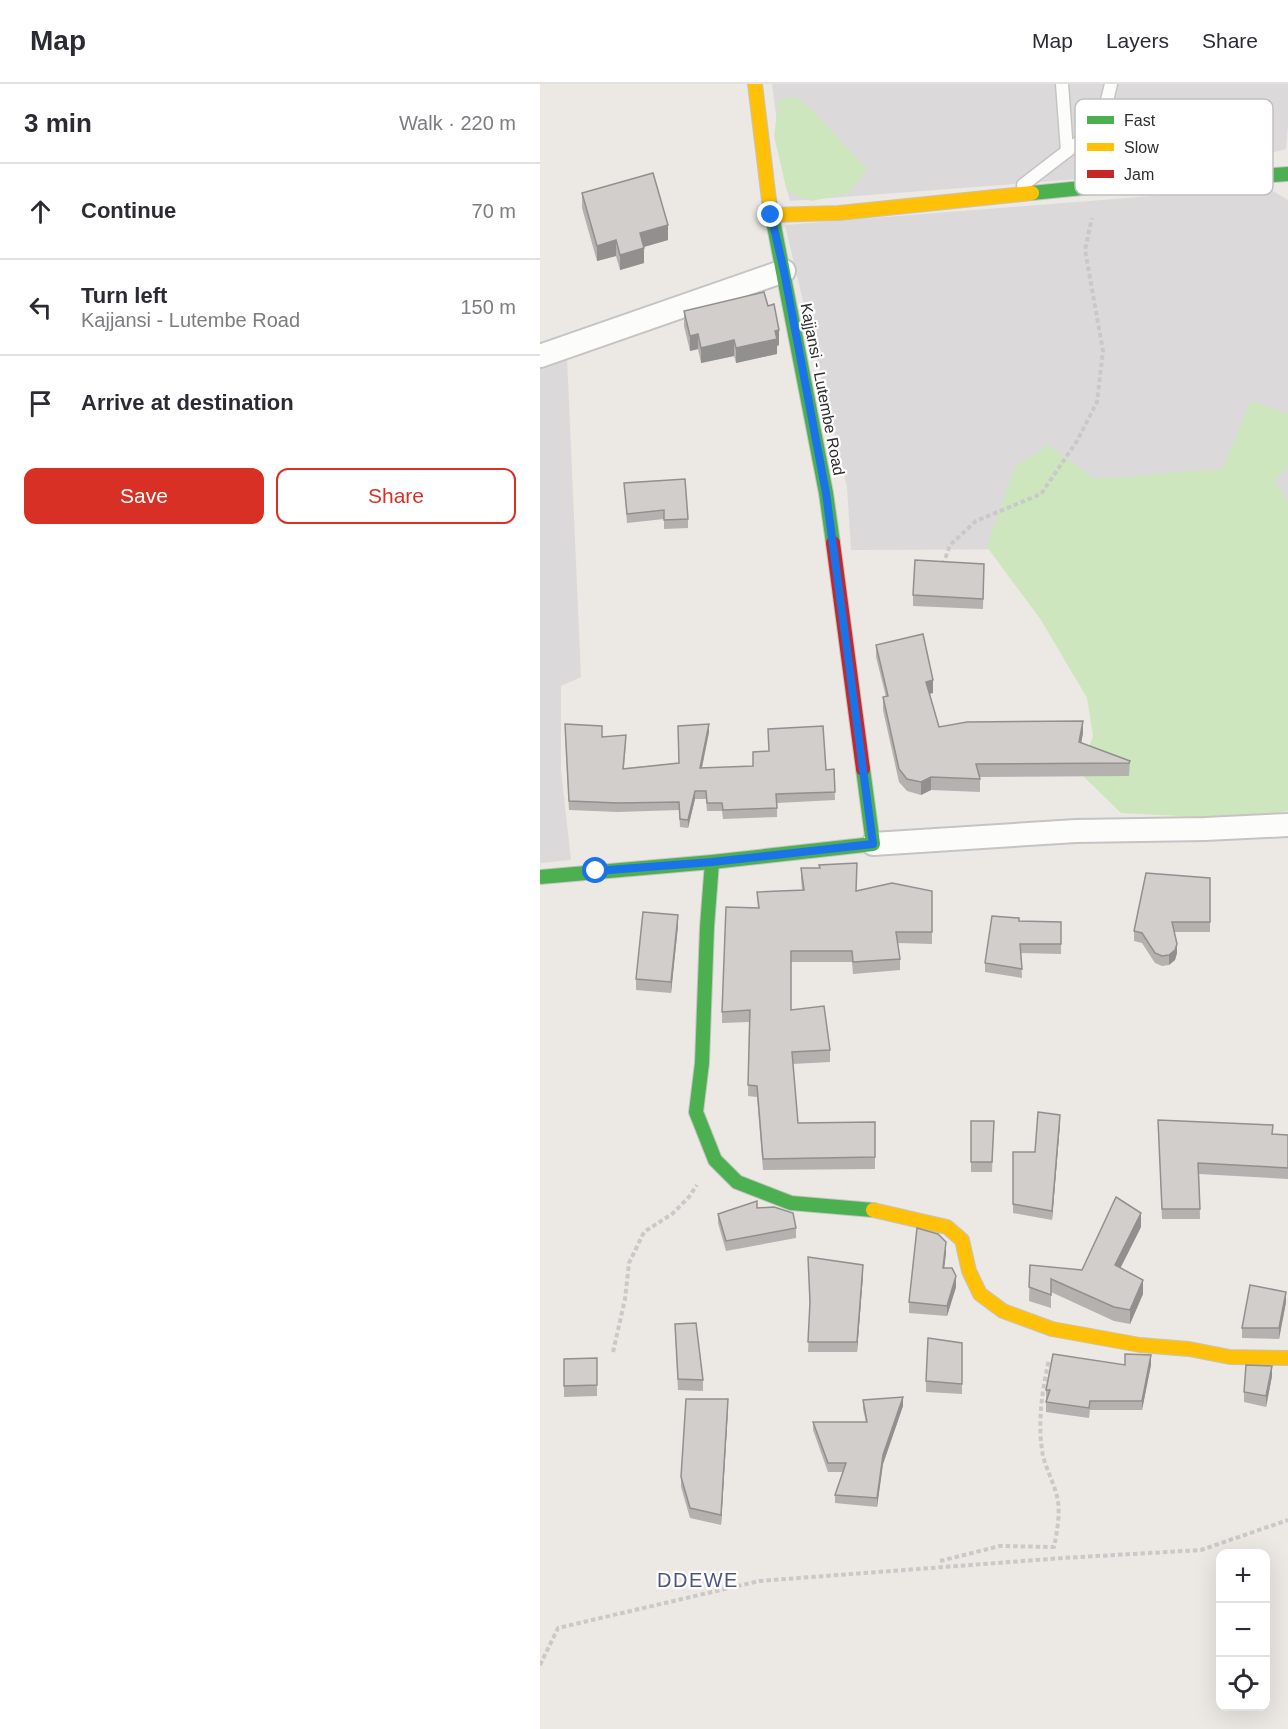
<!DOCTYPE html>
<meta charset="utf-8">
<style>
body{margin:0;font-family:Helvetica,sans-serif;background:#f7f7f7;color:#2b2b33}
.controls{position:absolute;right:18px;bottom:18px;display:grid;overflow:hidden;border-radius:12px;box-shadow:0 6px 24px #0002}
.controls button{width:54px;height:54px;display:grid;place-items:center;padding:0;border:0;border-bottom:2px solid #e1e1e2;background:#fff;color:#2b2b33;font:30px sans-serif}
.stop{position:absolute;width:18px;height:18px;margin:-14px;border:4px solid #1a73e8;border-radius:50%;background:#fff}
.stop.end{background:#1a73e8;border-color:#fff;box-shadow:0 2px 6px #0008}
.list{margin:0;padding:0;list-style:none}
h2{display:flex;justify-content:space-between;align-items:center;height:78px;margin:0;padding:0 24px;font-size:26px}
h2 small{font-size:20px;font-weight:400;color:#7c7c81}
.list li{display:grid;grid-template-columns:39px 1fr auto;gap:18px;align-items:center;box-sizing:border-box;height:96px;padding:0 24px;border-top:2px solid #e1e1e2}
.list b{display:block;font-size:22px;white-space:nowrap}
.list p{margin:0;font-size:20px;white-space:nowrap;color:#7c7c81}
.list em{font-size:20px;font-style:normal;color:#7c7c81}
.actions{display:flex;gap:12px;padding:18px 24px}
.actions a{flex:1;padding:14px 0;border:2px solid #d93025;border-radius:12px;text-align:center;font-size:21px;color:#d93025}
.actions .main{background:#d93025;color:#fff}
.icon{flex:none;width:33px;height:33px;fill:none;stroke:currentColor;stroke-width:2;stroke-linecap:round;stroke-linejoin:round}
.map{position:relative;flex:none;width:748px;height:1645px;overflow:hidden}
header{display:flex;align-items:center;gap:36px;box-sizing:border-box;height:84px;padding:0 30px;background:#fff;border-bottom:2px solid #e1e1e2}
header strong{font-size:28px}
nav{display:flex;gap:33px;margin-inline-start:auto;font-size:21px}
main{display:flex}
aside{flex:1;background:#fff}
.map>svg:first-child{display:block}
.industrial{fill:#dcd9db}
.green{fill:#cee6be}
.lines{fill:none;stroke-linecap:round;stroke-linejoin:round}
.lane-casing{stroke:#c5c4c5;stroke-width:15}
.street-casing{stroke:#c5c4c5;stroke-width:26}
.fast-casing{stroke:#c5c4c5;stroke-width:16}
.slow-casing{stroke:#c5c4c5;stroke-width:16}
.jam-casing{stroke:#c5c4c5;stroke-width:16}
.path{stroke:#c9c9c8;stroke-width:4;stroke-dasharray:4.5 3;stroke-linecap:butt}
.lane{stroke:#fcfcfb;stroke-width:12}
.street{stroke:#fcfcfb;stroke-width:22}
.fast{stroke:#4caf50;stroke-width:14}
.slow{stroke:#ffc107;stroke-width:14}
.jam{stroke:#c62828;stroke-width:14}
.wall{fill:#b4b1af}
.shaded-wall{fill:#92908e}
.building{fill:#d1cecb;stroke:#92908e;stroke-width:1.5}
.route{stroke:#1a73e8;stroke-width:8}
.labels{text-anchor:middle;stroke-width:4.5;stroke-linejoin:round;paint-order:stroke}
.street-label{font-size:16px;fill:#2e2e2e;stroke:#fff}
.quarter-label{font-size:20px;letter-spacing:1.5px;fill:#4d5680;stroke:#fff}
.key{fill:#fff;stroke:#c0c0c0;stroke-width:1.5}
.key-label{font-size:16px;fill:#2e2e2e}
</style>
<header>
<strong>Map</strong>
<nav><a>Map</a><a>Layers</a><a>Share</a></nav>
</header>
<main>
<aside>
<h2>3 min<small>Walk · 220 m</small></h2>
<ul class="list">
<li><svg class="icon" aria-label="ahead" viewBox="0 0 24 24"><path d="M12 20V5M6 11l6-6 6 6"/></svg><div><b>Continue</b></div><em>70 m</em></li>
<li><svg class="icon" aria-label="left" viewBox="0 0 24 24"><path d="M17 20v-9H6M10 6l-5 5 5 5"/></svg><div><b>Turn left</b><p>Kajjansi - Lutembe Road</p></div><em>150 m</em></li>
<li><svg class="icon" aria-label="arrive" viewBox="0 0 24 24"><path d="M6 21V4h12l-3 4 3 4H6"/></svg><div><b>Arrive at destination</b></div></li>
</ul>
<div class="actions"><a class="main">Save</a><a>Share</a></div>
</aside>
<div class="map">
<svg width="748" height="1645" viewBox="0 0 748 1645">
<rect width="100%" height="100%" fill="#ece8e4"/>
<!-- industrial -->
<g class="industrial">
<path d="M 232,0 L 748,0 L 748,41 L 746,65 L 672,85 L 250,117 L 244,95 Z"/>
<path d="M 726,103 L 748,116 L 748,464 L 311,466 L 307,403 L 245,141 Z"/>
<path d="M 27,273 L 41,593 L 21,602 L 21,686 L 31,776 L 0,779 L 0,281 Z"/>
</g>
<!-- green -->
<g class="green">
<path d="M 256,13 L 270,24 L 328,86 L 307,110 L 271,117 L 247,107 L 234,52 L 239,15 Z"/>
<path d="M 711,317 L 748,330 L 748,382 L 735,397 L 748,419 L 748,727 L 700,735 L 581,729 L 540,689 L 553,652 L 547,614 L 501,536 L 447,463 L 475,383 L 508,361 L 555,395 L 682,385 Z"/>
</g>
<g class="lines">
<!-- lane casing -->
<g class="lane-casing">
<g id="lane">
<path d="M 522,0 L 527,67"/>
<path d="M 483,101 L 561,41 L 571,0"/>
</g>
</g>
<!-- street casing -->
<g class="street-casing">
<g id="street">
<path d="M 0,272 L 244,187"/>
<path d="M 333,760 L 536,747 L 665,745 L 748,741"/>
</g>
</g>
<!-- fast casing -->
<g class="fast-casing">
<g id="fast">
<path d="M 492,109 L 562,102 L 748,90"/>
<path d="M 229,116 L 286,409 L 293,459"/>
<path d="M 172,778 L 167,843 L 162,979 L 156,1028 L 175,1076 L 197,1098 L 251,1119 L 333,1126"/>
<path d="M 0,793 L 172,778 L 333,760 L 323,685"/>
</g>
</g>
<!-- slow casing -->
<g class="slow-casing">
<g id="slow">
<path d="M 215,0 L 229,116"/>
<path d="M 231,131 L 299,129 L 492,109"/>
<path d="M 333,1126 L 407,1143 L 422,1156 L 429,1187 L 440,1210 L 463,1227 L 512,1245 L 600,1261 L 649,1265 L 690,1273 L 748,1274"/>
</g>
</g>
<!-- jam casing -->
<g class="jam-casing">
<path id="jam" d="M 293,459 L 323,685"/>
</g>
<!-- path -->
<g class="path">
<path d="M 403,481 L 410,461 L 436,437 L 501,410 L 537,357 L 557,318 L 563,267 L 545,166 L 552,134"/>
<path d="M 73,1268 L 85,1215 L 89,1179 L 104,1148 L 132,1130 L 149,1113 L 157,1101"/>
<path d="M 400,1477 L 460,1462 L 514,1463 C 517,1448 520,1432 518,1417 C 515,1401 507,1387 503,1372 C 497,1340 502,1307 509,1275"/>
<path d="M 0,1581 L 18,1544 L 219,1497 L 523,1474 L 661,1466 L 748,1436"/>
</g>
<!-- lane -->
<use href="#lane" class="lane"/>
<!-- street -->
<use href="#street" class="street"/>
<!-- fast -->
<use href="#fast" class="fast"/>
<!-- slow -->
<use href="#slow" class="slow"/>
<!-- jam -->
<use href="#jam" class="jam"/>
</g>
<!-- wall -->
<g class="wall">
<path d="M 601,27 L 721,48 L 720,73 L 698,74 L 577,69 L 577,53 Z"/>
<path d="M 42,109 L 128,156 L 104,163 L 104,179 L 80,186 L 76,172 L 57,177 L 42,124 Z"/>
<path d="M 144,227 L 239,261 L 237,262 L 237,270 L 196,279 L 194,272 L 161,279 L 158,265 L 150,267 L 144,242 Z"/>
<path d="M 84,399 L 148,435 L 148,444 L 124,445 L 124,435 L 87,439 Z"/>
<path d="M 444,480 L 443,525 L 373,522 L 373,511 Z"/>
<path d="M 336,561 L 393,609 L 390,610 L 399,643 L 543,649 L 541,659 L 590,677 L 589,692 L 440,693 L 440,708 L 391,706 L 381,711 L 367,707 L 359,698 L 343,626 L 343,613 L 346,613 L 336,573 Z"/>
<path d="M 169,648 L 162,684 L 294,685 L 295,716 L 237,719 L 237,733 L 183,735 L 182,727 L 167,727 L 166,715 L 155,715 L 148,744 L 140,743 L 139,726 L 78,728 L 29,726 L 25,649 L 62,653 L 86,659 L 84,684 L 138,679 Z"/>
<path d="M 261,784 L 316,807 L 392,807 L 392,860 L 358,859 L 360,875 L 360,886 L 313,890 L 312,878 L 251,878 L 251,926 L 290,966 L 290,978 L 253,980 L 258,1039 L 335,1038 L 335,1085 L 223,1086 L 217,1013 L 208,1012 L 209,938 L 182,939 L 182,928 L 218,824 L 217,808 L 262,806 L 261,795 Z"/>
<path d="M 670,794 L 670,848 L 634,848 L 637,869 L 635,876 L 629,881 L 622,882 L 615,879 L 602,859 L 594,857 L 594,847 Z"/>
<path d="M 479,837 L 521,838 L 521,870 L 481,869 L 482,894 L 445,888 L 445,879 Z"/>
<path d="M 138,842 L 131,909 L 96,906 L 96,895 Z"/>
<path d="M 618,1036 L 733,1050 L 748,1051 L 748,1095 L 659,1090 L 660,1135 L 622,1135 Z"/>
<path d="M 431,1037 L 454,1037 L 452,1088 L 431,1088 Z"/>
<path d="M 520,1040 L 512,1136 L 473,1129 L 473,1068 L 495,1068 Z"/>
<path d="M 217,1124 L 256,1144 L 256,1154 L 186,1167 L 178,1139 L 178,1130 Z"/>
<path d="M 601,1143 L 580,1184 L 603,1210 L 590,1240 L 574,1237 L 511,1208 L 511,1224 L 489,1217 L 490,1181 L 542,1186 Z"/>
<path d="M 406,1169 L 404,1184 L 416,1203 L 407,1232 L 369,1229 L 369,1218 Z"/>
<path d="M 268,1173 L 323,1191 L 317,1268 L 268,1268 L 270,1223 Z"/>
<path d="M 746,1218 L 739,1255 L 702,1254 L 702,1244 Z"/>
<path d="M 135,1240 L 163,1296 L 163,1307 L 138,1306 Z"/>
<path d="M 422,1259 L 422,1310 L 386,1308 L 386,1297 Z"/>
<path d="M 57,1274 L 57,1312 L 24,1313 L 24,1275 Z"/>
<path d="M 585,1281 L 611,1281 L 602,1326 L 550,1326 L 549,1334 L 506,1328 L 506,1318 L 507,1315 L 506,1315 L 506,1306 Z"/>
<path d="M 732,1292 L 726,1323 L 704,1318 L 704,1308 Z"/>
<path d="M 323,1316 L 363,1322 L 343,1380 L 337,1423 L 295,1419 L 295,1411 L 303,1388 L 288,1388 L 273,1346 L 273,1338 L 326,1338 L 323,1325 Z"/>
<path d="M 188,1325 L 181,1441 L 150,1434 L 141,1403 L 141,1393 Z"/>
</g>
<!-- shaded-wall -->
<g class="shaded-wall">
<path d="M 128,141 L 128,156 L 100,164 L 100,149 Z"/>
<path d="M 76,156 L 76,172 L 57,177 L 57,162 Z"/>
<path d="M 104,164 L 104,179 L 80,186 L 80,171 Z"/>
<path d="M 239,246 L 239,261 L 237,262 L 237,270 L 196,279 L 196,264 Z"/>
<path d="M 158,250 L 158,265 L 150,267 L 150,252 Z"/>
<path d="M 194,256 L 194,272 L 161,279 L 161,264 Z"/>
<path d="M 393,596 L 393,609 L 386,610 L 386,598 Z"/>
<path d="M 543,637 L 543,649 L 539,671 L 539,658 Z"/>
<path d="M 169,640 L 169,648 L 160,692 L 160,684 Z"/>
<path d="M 391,693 L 391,706 L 381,711 L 381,698 Z"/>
<path d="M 155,707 L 155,715 L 148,744 L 148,736 Z"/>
<path d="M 138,831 L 138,842 L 131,909 L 131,898 Z"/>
<path d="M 637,860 L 637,869 L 635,876 L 629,881 L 629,871 Z"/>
<path d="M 520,1031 L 520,1040 L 512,1136 L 512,1127 Z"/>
<path d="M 601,1129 L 601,1143 L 575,1195 L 575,1181 Z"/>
<path d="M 406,1158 L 406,1169 L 403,1194 L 403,1184 Z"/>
<path d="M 323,1181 L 323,1191 L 317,1268 L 317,1258 Z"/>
<path d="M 416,1192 L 416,1203 L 407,1232 L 407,1222 Z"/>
<path d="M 603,1196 L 603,1210 L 590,1240 L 590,1226 Z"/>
<path d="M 746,1208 L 746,1218 L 739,1255 L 739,1244 Z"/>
<path d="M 611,1271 L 611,1281 L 602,1326 L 602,1317 Z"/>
<path d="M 732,1282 L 732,1292 L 726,1323 L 726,1312 Z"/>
<path d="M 363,1313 L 363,1322 L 343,1380 L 337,1423 L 337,1414 L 343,1371 Z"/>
<path d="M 188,1315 L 188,1325 L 181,1441 L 181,1431 Z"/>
</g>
<!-- building -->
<g class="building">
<path d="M 113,89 L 128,141 L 100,149 L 104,164 L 80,171 L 76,156 L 57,162 L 42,109 Z"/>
<path d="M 224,208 L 228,222 L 234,220 L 239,246 L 235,247 L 237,255 L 196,264 L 194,256 L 161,264 L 158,250 L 150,252 L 144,227 Z"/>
<path d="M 145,395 L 148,435 L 124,436 L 124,426 L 87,430 L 84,399 Z"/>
<path d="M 375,476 L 444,480 L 443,515 L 373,511 Z"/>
<path d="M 383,550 L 393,596 L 386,598 L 399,643 L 427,638 L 543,637 L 539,658 L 590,677 L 589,679 L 436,680 L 440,695 L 391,693 L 381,698 L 367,695 L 359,685 L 343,613 L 348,612 L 336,561 Z"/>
<path d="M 25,640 L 62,642 L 62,653 L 86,651 L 83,685 L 139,679 L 138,642 L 169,640 L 160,684 L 213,682 L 213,668 L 229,667 L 228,645 L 283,642 L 286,686 L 294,685 L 295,708 L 236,710 L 237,724 L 183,726 L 182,719 L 167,719 L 166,707 L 155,707 L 148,736 L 140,735 L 139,718 L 78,719 L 29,717 Z"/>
<path d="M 317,779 L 316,807 L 352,799 L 392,807 L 392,848 L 356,848 L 360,875 L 313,878 L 312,867 L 251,867 L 251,926 L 284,922 L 290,966 L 252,968 L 258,1039 L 335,1038 L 335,1073 L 223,1075 L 217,1002 L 208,1001 L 210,926 L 182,928 L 186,823 L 219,824 L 217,808 L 264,806 L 261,784 L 280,784 L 279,781 Z"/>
<path d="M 606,789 L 670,794 L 670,838 L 632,838 L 637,860 L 635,866 L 629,871 L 622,872 L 615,869 L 602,849 L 594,847 Z"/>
<path d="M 103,828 L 138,831 L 131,898 L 96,895 Z"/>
<path d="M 452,832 L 479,834 L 479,837 L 521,838 L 521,860 L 480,860 L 482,885 L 445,879 Z"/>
<path d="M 498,1028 L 520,1031 L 512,1127 L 473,1120 L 473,1068 L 495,1068 Z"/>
<path d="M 618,1036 L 733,1041 L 732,1050 L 748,1051 L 748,1084 L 658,1079 L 660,1125 L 622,1125 Z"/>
<path d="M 431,1037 L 454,1037 L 452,1078 L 431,1078 Z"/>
<path d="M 576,1113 L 601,1129 L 575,1181 L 603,1196 L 590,1226 L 574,1223 L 511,1195 L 511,1211 L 489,1203 L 490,1181 L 542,1186 Z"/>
<path d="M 217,1117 L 217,1124 L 234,1123 L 253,1129 L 256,1144 L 186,1157 L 178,1130 Z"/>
<path d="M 377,1144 L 398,1150 L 406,1158 L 403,1184 L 412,1184 L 416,1192 L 407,1222 L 369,1218 Z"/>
<path d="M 268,1173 L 323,1181 L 317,1258 L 268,1258 L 270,1218 Z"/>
<path d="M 710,1201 L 746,1208 L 739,1244 L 702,1244 Z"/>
<path d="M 156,1239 L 163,1296 L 138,1295 L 135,1240 Z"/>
<path d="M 388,1254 L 422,1259 L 422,1300 L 386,1297 Z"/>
<path d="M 513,1270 L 585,1281 L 585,1270 L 611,1271 L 602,1317 L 550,1317 L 549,1324 L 506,1318 L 510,1306 L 506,1306 Z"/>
<path d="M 57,1274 L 57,1301 L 24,1302 L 24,1275 Z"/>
<path d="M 706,1281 L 732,1282 L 726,1312 L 704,1308 Z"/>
<path d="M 363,1313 L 343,1371 L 337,1414 L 295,1411 L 306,1379 L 288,1379 L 273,1338 L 327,1338 L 323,1316 Z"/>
<path d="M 146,1315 L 188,1315 L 181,1431 L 150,1424 L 141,1393 Z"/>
</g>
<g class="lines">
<!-- route -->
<path class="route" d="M 56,787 L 172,778 L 333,760 L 286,409 L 244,187 L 231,131"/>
</g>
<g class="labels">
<!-- street labels -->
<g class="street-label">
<text transform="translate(283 305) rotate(79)" y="6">Kajjansi - Lutembe Road</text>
</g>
<!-- quarter labels -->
<g class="quarter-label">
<text x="158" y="1503">DDEWE</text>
</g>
</g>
<!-- legend -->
<rect x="535" y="15" width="198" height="96" rx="9" class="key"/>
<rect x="547" y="32" width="27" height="8" fill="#4caf50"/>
<rect x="547" y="59" width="27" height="8" fill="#ffc107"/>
<rect x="547" y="86" width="27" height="8" fill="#c62828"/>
<g class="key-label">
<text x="584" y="42">Fast</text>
<text x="584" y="69">Slow</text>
<text x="584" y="96">Jam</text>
</g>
</svg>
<div class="controls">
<button>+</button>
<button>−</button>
<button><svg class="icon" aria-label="locate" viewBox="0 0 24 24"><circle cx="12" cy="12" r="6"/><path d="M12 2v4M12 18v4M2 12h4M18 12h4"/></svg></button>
</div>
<div class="stop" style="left:56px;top:787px"></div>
<div class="stop end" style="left:231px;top:131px"></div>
</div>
</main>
